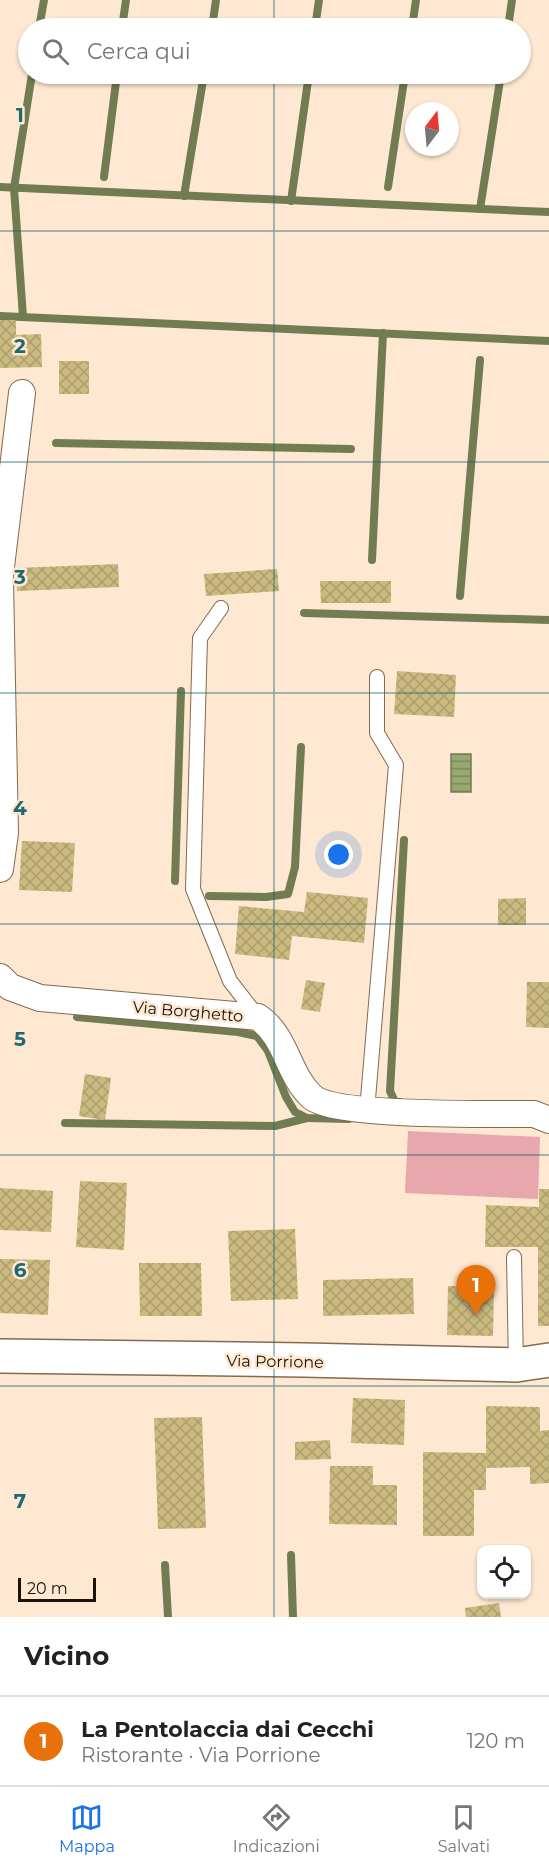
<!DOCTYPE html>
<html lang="it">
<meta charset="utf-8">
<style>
body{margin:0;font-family:Montserrat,sans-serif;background:#f6f6f6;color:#222}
.controls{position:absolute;right:18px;bottom:18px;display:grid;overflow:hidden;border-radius:12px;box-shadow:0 2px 4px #0004}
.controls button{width:54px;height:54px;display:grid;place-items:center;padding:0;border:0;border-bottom:2px solid #e0e0e0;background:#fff;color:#222;font:30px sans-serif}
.compass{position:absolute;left:405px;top:102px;width:54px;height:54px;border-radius:50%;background:#fff;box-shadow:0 2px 4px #0004;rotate:16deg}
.scale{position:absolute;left:18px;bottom:15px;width:78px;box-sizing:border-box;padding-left:6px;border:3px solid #1c1308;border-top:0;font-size:16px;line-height:21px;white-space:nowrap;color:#1c1308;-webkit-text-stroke:4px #fee8d1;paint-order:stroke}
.you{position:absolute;left:339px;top:855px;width:21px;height:21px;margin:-15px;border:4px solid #fff;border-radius:50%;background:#1a73e8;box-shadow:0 0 0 9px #1a73e833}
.badge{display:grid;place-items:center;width:39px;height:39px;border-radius:50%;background:#1a73e8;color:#fff;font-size:20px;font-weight:700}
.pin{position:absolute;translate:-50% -50px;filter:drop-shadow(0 2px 3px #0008)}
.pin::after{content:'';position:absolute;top:32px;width:21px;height:18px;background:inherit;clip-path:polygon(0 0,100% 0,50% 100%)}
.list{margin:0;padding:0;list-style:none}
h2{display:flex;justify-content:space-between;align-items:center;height:78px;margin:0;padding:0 24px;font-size:26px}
h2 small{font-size:20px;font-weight:400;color:#767676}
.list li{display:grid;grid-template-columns:39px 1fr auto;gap:18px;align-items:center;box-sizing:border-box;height:90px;padding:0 24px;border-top:2px solid #e0e0e0}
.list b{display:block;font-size:22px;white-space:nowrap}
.list p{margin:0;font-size:20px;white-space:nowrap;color:#767676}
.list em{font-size:20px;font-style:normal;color:#767676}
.icon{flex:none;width:33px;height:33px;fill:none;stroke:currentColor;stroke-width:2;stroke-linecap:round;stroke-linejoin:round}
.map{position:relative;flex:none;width:549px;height:1617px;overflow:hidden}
.search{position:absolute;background:#fff;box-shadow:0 2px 4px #0004;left:18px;right:18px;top:18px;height:66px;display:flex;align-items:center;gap:15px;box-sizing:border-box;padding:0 21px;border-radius:33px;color:#767676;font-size:22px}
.sheet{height:168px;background:#fff}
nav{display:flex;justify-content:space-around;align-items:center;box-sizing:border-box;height:84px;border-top:2px solid #e0e0e0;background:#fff;font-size:16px;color:#767676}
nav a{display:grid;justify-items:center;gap:3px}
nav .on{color:#1a73e8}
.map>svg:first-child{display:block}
.park{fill:#e8a6ad}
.water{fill:url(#water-rules);stroke:#727c52;stroke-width:1.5}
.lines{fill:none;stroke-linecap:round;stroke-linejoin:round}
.stream{stroke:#727c52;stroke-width:8}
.building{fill:url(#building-cross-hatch)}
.service-casing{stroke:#836a51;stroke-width:16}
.minor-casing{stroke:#836a51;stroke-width:28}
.tertiary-casing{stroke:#836a51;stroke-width:36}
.service{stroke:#fff;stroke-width:14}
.minor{stroke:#fff;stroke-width:26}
.tertiary{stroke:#fff;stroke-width:33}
.grid{fill:none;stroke:#1e6972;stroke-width:1.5;stroke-opacity:0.55}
.labels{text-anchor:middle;stroke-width:5;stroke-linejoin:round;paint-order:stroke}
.street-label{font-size:16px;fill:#1c1308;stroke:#fee8d1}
.grid-label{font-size:20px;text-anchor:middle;font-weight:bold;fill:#1e6972;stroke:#fee8d1;stroke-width:5;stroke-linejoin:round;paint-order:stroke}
</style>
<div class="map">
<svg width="549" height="1617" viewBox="0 0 549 1617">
<defs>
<pattern id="water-rules" width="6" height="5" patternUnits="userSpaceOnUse" patternTransform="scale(1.5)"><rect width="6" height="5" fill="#97a971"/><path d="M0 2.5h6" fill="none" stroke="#7a885b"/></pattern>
<pattern id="building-cross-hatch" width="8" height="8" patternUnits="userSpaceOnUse" patternTransform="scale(1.5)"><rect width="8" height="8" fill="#caba7f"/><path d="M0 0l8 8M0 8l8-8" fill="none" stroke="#ad9f6c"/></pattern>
</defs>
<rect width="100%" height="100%" fill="#fee8d1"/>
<!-- park -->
<path class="park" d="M 408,1131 L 540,1137 L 538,1199 L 405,1193 Z"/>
<!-- water -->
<rect class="water" x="451" y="754" width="20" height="38"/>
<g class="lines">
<!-- stream -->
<g class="stream">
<path d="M 39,28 L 44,0"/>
<path d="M 122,28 L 126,0"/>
<path d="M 212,28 L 216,0"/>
<path d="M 315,28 L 319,0"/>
<path d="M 412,28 L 416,0"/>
<path d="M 508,28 L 512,0"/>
<path d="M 104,177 L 117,74"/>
<path d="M 0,187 L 549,212"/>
<path d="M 388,187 L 405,74"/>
<path d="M 184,196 L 204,74"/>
<path d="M 291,201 L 309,74"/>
<path d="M 480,209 L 501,74"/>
<path d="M 0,316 L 549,341"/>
<path d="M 23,317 L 14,188 L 32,74"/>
<path d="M 56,443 L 351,449"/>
<path d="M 372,560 L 383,333"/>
<path d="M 460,596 L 480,360"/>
<path d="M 304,613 L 549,620"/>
<path d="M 175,881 L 181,691"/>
<path d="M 209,896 L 266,897 L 288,894 L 295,867 L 301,747"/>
<path d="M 77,1017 L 238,1032 L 257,1036 L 268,1051 L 286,1097 L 295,1112 L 307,1118 L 349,1119"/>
<path d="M 400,1102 L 395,1102 L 390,1091 L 404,840"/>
<path d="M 65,1123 L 275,1126 L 307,1118"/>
<path d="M 291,1555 L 293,1617"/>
<path d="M 165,1565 L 168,1617"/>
</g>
</g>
<!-- building -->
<g class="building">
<path d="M 0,320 L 16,320 L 16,335 L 41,334 L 42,367 L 0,368 Z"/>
<rect x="59" y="361" width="30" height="33"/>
<path d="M 118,564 L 119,587 L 17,591 L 16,568 Z"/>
<path d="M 277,569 L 279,591 L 206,596 L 204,574 Z"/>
<path d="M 320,581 L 391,581 L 391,603 L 321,603 Z"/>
<path d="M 397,671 L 456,675 L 454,717 L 394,714 Z"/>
<path d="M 22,841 L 75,843 L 72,892 L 19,890 Z"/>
<path d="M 307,892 L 368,898 L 364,943 L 292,936 L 289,960 L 235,954 L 239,906 L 304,912 Z"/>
<path d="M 526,898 L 526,925 L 498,925 L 498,899 Z"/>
<path d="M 306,980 L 325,983 L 320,1012 L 301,1009 Z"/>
<path d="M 527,982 L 549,982 L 549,1028 L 526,1027 Z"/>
<path d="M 85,1074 L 111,1078 L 105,1120 L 79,1116 Z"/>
<path d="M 80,1181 L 127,1183 L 124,1250 L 76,1247 Z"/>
<path d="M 0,1188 L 53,1191 L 51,1232 L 0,1230 Z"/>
<path d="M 539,1189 L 549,1189 L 549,1326 L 538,1326 L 538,1247 L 485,1247 L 486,1205 L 539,1207 Z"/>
<path d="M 295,1229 L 298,1299 L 231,1301 L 228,1231 Z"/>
<path d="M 0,1259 L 50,1260 L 48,1315 L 0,1313 Z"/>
<path d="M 139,1263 L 201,1263 L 202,1316 L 140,1316 Z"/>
<path d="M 413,1278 L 414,1314 L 323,1316 L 323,1280 Z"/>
<path d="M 448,1286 L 494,1287 L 493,1336 L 447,1335 Z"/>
<path d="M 353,1398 L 405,1400 L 404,1445 L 351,1443 Z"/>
<path d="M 486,1406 L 540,1407 L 540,1431 L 549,1430 L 549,1483 L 530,1484 L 530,1467 L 486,1468 L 486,1490 L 474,1490 L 474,1536 L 423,1536 L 423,1452 L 486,1453 Z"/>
<path d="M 202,1417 L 206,1528 L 158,1529 L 154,1418 Z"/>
<path d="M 330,1440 L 331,1459 L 295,1460 L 295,1442 Z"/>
<path d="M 330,1466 L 373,1466 L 373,1485 L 397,1485 L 397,1525 L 329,1524 Z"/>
<path d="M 499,1603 L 501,1617 L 466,1617 L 465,1608 Z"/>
</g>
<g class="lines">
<!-- service casing -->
<g class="service-casing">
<g id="service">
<path d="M 221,608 L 200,638 L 193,889 L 230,981 L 258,1017"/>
<path d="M 367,1111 L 396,765 L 377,733 L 377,677"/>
<path d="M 514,1257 L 516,1365"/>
</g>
</g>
<!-- minor casing -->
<g class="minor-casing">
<g id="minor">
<path d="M 0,575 L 22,393"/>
<path d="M 0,581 L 5,833 L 0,869"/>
<path d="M 0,977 L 10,987 L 40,998 L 258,1017 C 287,1037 287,1073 311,1096 C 332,1117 498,1114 534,1114 L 549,1120"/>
</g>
</g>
<!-- tertiary casing -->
<g class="tertiary-casing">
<path id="tertiary" d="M 0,1356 L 304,1360 L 516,1365 L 549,1360"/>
</g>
<!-- service -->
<use href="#service" class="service"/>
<!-- minor -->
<use href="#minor" class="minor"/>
<!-- tertiary -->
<use href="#tertiary" class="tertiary"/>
</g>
<!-- grid -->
<path class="grid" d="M 274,0 L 274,28M 274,74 L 274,1617M 0,231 L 549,231M 0,462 L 549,462M 0,693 L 549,693M 0,924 L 549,924M 0,1155 L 549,1155M 0,1386 L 549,1386"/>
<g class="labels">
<!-- street labels -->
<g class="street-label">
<text transform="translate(188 1011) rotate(5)" y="6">Via Borghetto</text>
<text transform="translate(275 1361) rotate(1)" y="6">Via Porrione</text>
</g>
</g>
<g class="grid-label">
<text x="20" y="122">1</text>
<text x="20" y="353">2</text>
<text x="20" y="584">3</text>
<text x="20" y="815">4</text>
<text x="20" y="1046">5</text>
<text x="20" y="1277">6</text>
<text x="20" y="1508">7</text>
</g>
</svg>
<div class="controls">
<button><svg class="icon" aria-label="locate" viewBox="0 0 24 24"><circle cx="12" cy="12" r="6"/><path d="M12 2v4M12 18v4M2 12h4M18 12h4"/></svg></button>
</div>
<svg class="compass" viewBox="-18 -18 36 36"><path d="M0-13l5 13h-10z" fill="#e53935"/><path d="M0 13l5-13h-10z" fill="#767676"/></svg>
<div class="scale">20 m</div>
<div class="you"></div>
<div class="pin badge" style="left:476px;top:1315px;background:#e8710a">1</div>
<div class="search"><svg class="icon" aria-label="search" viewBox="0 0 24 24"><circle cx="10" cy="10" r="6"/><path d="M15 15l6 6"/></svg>Cerca qui</div>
</div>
<section class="sheet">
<h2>Vicino<small></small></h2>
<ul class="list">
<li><span class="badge" style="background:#e8710a">1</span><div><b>La Pentolaccia dai Cecchi</b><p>Ristorante · Via Porrione</p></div><em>120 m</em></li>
</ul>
</section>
<nav>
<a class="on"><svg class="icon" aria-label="map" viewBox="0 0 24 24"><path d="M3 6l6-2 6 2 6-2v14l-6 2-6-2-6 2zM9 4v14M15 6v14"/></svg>Mappa</a>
<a><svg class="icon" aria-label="directions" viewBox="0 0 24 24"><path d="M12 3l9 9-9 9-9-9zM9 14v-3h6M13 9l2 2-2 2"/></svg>Indicazioni</a>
<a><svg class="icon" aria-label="saved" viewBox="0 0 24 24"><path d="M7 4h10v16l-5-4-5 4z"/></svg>Salvati</a>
</nav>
